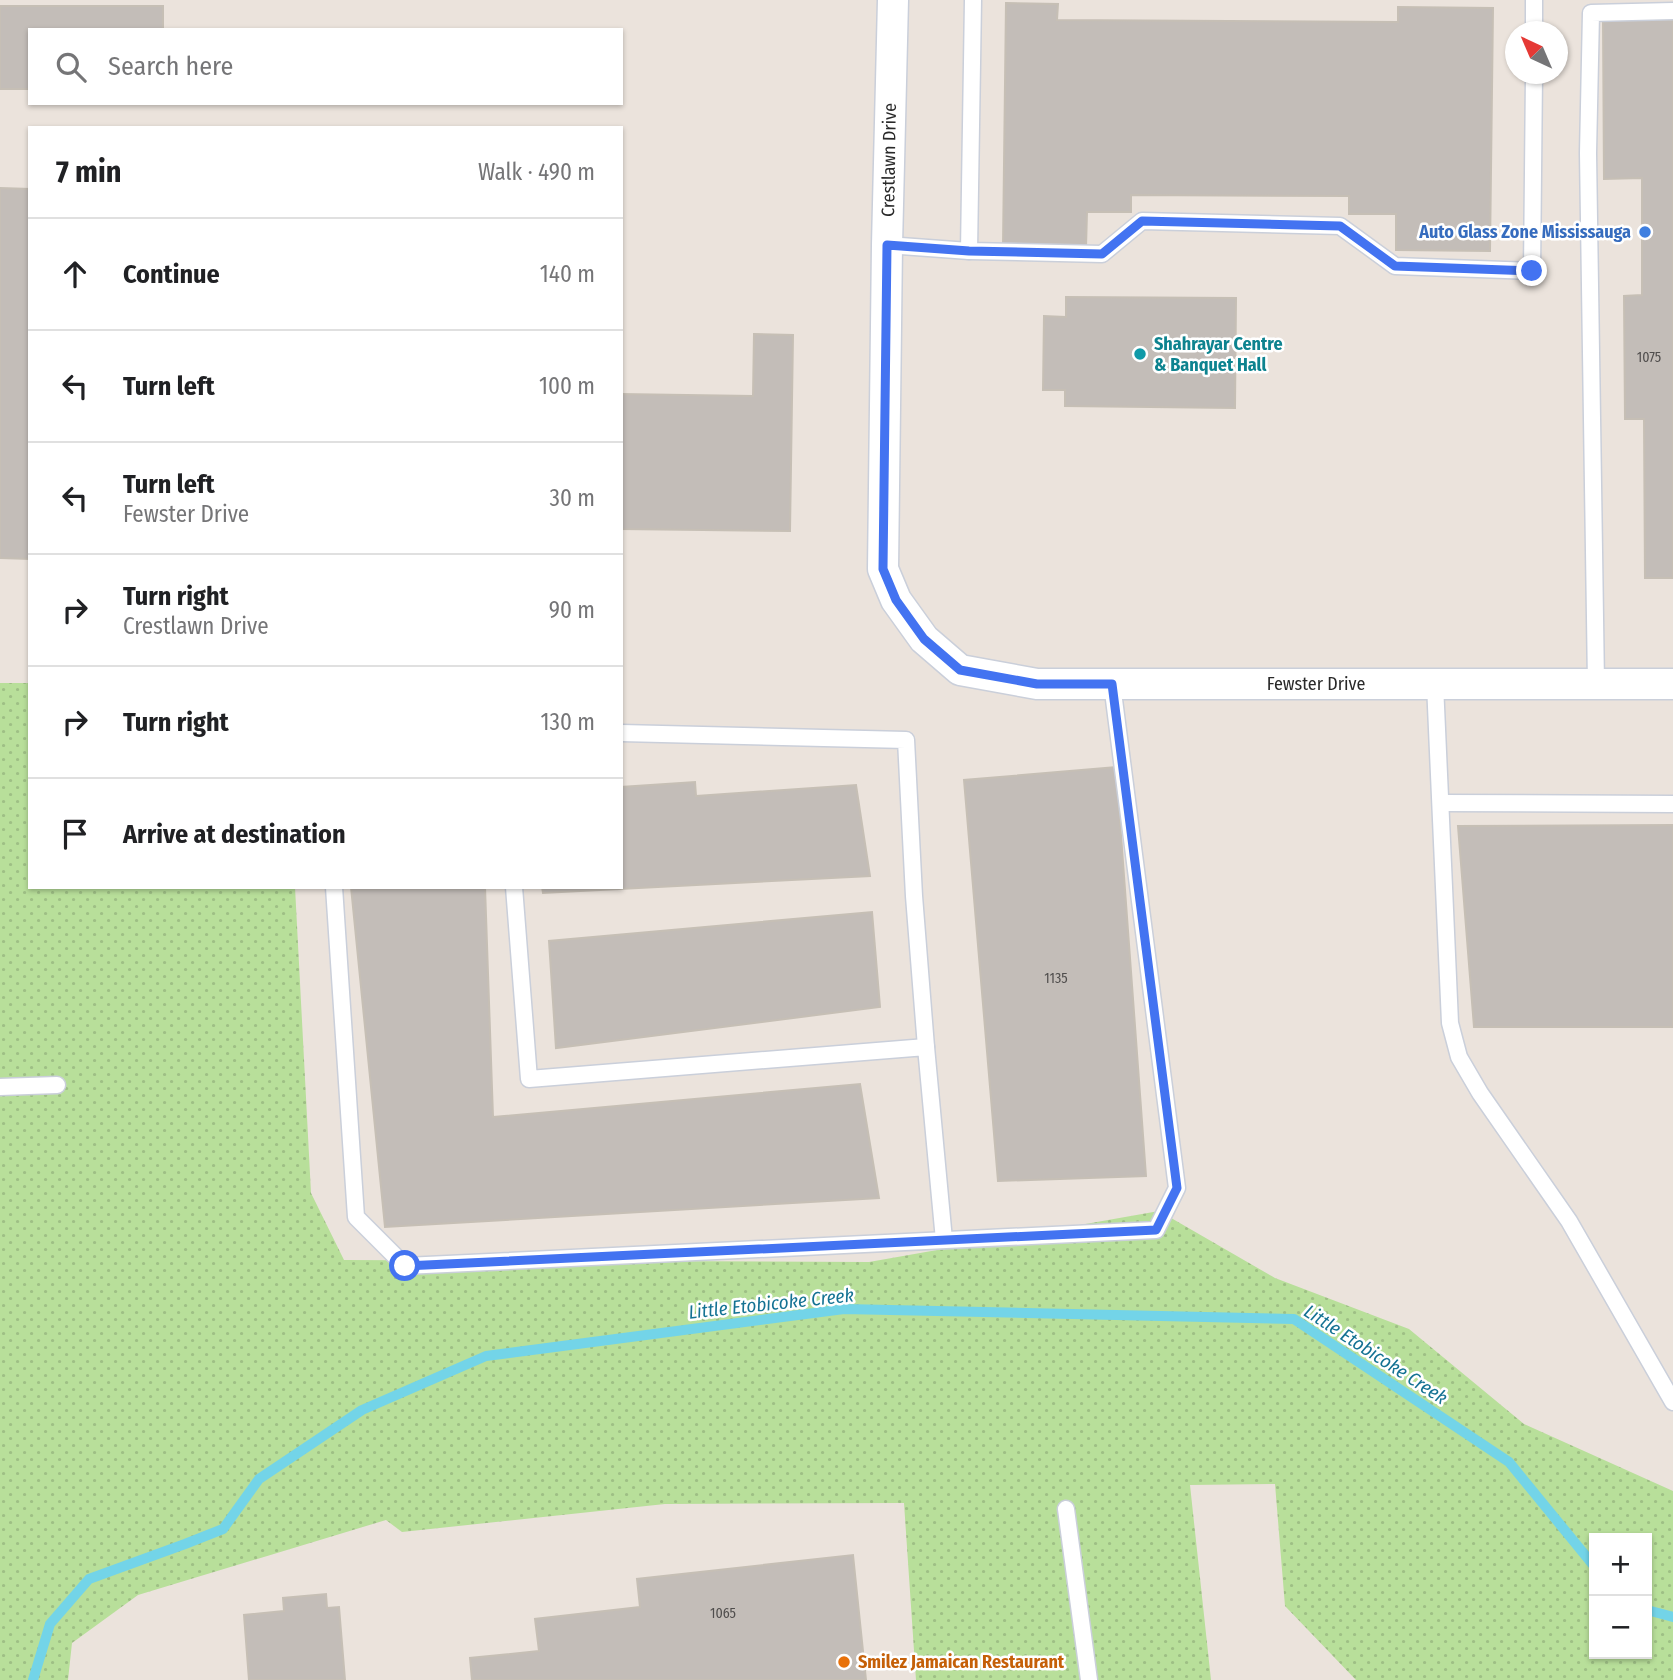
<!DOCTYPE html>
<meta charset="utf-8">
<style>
body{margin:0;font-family:"Fira Sans Condensed",sans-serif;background:#f6f6f6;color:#202124}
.controls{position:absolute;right:21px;bottom:21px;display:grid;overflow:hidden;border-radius:0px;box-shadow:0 2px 5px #0004}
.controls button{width:63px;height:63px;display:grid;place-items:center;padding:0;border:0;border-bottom:2px solid #e0e0e0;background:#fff;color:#202124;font:35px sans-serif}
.compass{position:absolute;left:1505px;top:21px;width:63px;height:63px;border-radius:50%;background:#fff;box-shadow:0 2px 5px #0004;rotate:316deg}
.stop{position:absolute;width:21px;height:21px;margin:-16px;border:5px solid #4373f1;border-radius:50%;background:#fff}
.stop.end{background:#4373f1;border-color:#fff;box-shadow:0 2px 7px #0008}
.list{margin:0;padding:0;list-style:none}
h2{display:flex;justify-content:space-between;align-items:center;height:91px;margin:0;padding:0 28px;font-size:30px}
h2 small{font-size:23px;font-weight:400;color:#757577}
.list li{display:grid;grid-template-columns:46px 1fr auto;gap:21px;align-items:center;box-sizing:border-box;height:112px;padding:0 28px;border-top:2px solid #e0e0e0}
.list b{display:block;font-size:26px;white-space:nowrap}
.list p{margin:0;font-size:23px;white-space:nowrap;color:#757577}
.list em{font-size:23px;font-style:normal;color:#757577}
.icon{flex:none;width:38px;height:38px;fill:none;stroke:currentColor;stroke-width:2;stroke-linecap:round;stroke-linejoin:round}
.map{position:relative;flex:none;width:1673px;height:1680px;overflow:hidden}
.search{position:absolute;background:#fff;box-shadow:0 2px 5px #0004;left:28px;top:28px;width:595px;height:77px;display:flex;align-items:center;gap:18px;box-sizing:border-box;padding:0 24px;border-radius:0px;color:#757577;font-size:26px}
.panel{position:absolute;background:#fff;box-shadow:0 2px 5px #0004;left:28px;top:126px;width:595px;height:763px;border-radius:0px}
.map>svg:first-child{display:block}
.grass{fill:url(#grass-dots);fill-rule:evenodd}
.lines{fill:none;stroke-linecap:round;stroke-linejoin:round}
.stream{stroke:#73d4e8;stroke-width:10}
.building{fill:#c3bdb8;stroke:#c6bfb5;stroke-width:2}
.lane-casing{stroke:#cacfda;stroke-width:19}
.street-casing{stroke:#cacfda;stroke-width:33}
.lane{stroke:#fff;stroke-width:16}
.street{stroke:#fff;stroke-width:30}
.route{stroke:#4373f1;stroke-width:9}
.shop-dot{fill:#3f7fe0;stroke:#fff;stroke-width:2.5}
.culture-dot{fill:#0f9aa8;stroke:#fff;stroke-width:2.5}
.food-dot{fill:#e8710a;stroke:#fff;stroke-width:2.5}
.labels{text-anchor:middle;stroke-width:5;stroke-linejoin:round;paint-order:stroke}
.number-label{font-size:14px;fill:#504e4d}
.street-label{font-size:18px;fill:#292929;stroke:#fff}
.shop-label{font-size:18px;font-weight:bold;fill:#366cbe;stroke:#fff;text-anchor:end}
.culture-label{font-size:18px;font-weight:bold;fill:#0d838f;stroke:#fff;text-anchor:start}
.food-label{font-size:18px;font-weight:bold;fill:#c56008;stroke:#fff;text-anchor:start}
.water-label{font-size:19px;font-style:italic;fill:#147293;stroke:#fff}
</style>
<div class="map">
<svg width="1673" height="1680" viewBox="0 0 1673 1680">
<defs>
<pattern id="grass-dots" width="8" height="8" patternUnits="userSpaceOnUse" patternTransform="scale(1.75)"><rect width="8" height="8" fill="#b8df9a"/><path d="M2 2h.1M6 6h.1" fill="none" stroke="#9ebf85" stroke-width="1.8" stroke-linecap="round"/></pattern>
</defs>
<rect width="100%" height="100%" fill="#ebe3dc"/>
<!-- grass -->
<path class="grass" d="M 0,683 L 30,683 L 30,887 L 295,887 L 311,1193 L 344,1260 L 869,1262 L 1159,1211 L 1275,1278 L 1409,1329 L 1524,1424 L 1673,1491 L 1673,1680 L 1356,1680 L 1285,1606 L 1275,1484 L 1190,1485 L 1211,1680 L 916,1680 L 904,1503 L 665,1504 L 402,1532 L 386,1520 L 138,1595 L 72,1643 L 68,1680 L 0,1680 ZM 1594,1538 L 1647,1538 L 1647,1654 L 1594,1654 Z"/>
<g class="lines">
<!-- stream -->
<g class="stream">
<path d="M 1647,1610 L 1673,1617"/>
<path d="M 33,1680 L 50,1624 L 89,1579 L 185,1544 L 223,1529 L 259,1479 L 362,1410 L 486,1356 L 844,1309 L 1294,1319 L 1509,1462 L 1594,1566"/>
</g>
</g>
<!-- building -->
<g class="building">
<path d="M 1006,3 L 1058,4 L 1057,20 L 1398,22 L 1398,7 L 1493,8 L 1490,251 L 1396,250 L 1396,214 L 1349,214 L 1349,196 L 1131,195 L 1131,212 L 1087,212 L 1086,247 L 1003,246 Z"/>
<path d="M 0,6 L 163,6 L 163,30 L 30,30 L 30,89 L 0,89 Z"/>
<path d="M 1603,20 L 1673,20 L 1673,578 L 1645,578 L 1644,419 L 1625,419 L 1624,296 L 1642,295 L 1642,178 L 1604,179 Z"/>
<path d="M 0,188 L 30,189 L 30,559 L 0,558 Z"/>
<path d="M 1066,297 L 1236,298 L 1235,408 L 1065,406 L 1065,390 L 1043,390 L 1044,316 L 1066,317 Z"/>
<path d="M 754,334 L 793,335 L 790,531 L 621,529 L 621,394 L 753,396 Z"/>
<path d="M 1116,767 L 1146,1176 L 998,1181 L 964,780 Z"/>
<path d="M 695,782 L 696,796 L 856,785 L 870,876 L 543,893 L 542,887 L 621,887 L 621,787 Z"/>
<path d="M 1673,825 L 1673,1027 L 1474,1027 L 1458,826 Z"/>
<path d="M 351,887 L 485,887 L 493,1117 L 860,1084 L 879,1198 L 385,1227 Z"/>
<path d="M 872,912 L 880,1007 L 556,1048 L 549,941 Z"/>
<path d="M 853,1555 L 866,1680 L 472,1680 L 470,1658 L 539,1651 L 535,1619 L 640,1607 L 637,1579 Z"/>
<path d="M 326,1594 L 327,1608 L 339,1607 L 345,1680 L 249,1680 L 244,1615 L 284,1611 L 283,1598 Z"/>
</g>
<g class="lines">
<!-- lane casing -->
<g class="lane-casing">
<g id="lane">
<path d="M 1534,32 L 1534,0"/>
<path d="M 887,245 L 969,251 L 1102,254 L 1142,221 L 1340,226 L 1395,266 L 1532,271 L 1534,74"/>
<path d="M 969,251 L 973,0"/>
<path d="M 1435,684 L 1450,1023 L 1459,1057 L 1480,1093 L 1569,1221 L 1673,1402"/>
<path d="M 1596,684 L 1588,153 L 1591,13 L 1673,11"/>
<path d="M 621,733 L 906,740 L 914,896 L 926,1047"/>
<path d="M 1441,803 L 1673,804"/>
<path d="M 334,887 L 356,1217 L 405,1266 L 1156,1230 L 1177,1188 L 1112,684"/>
<path d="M 514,887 L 529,1079 L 926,1047 L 944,1240"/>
<path d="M 0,1087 L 57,1085"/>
<path d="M 1066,1509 L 1089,1680"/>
</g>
</g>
<!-- street casing -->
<g class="street-casing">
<path id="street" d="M 893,0 L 887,245 L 883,569 L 896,600 L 924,639 L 960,670 L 1037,684 L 1673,684"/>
</g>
<!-- lane -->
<use href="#lane" class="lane"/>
<!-- street -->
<use href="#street" class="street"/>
</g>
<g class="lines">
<!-- route -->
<path class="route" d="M 405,1266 L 1156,1230 L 1177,1188 L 1112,684 L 1037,684 L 960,670 L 924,639 L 896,600 L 883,569 L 887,245 L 969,251 L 1102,254 L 1142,221 L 1340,226 L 1395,266 L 1532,271"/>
</g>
<!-- markers -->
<circle class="shop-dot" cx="1645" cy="232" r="7"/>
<circle class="culture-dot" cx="1140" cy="354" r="7"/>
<circle class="food-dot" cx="844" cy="1662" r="7"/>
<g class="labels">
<!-- number labels -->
<g class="number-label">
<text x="1649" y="362">1075</text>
<text x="1056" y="983">1135</text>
<text x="723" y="1618">1065</text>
</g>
<!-- street labels -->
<g class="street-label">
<text transform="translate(889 160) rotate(-89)" y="6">Crestlawn Drive</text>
<text x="1316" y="690">Fewster Drive</text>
</g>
<!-- shop labels -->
<g class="shop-label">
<text x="1631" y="238">Auto Glass Zone Mississauga</text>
</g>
<!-- culture labels -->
<g class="culture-label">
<text x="1154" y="350">Shahrayar Centre<tspan x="1154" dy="21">&amp; Banquet Hall</tspan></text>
</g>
<!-- food labels -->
<g class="food-label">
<text x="858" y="1668">Smilez Jamaican Restaurant</text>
</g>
<!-- water labels -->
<g class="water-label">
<text transform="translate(771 1303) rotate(-6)" y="7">Little Etobicoke Creek</text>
<text transform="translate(1376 1354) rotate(33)" y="7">Little Etobicoke Creek</text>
</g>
</g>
</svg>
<div class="controls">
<button>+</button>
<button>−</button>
</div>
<svg class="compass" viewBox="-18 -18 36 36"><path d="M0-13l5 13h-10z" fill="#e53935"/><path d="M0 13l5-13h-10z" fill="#757577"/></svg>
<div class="stop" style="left:405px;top:1266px"></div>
<div class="stop end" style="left:1532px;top:271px"></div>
<div class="search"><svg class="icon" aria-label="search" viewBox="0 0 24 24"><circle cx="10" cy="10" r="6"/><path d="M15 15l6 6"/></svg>Search here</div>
<section class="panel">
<h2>7 min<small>Walk · 490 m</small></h2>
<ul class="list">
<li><svg class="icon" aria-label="ahead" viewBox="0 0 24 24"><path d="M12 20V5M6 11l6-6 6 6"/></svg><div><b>Continue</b></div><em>140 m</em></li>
<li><svg class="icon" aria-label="left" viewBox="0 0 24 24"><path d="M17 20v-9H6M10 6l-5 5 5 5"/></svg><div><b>Turn left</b></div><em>100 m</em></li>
<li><svg class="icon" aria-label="left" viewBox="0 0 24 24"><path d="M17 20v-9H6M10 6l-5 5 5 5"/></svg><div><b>Turn left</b><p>Fewster Drive</p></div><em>30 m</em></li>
<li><svg class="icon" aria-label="right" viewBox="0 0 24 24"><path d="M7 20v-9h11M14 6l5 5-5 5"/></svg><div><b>Turn right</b><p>Crestlawn Drive</p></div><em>90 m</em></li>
<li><svg class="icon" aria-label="right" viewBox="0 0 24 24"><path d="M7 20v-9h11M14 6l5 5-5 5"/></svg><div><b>Turn right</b></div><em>130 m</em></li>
<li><svg class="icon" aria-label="arrive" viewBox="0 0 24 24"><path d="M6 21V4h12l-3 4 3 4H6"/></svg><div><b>Arrive at destination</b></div></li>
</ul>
</section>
</div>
